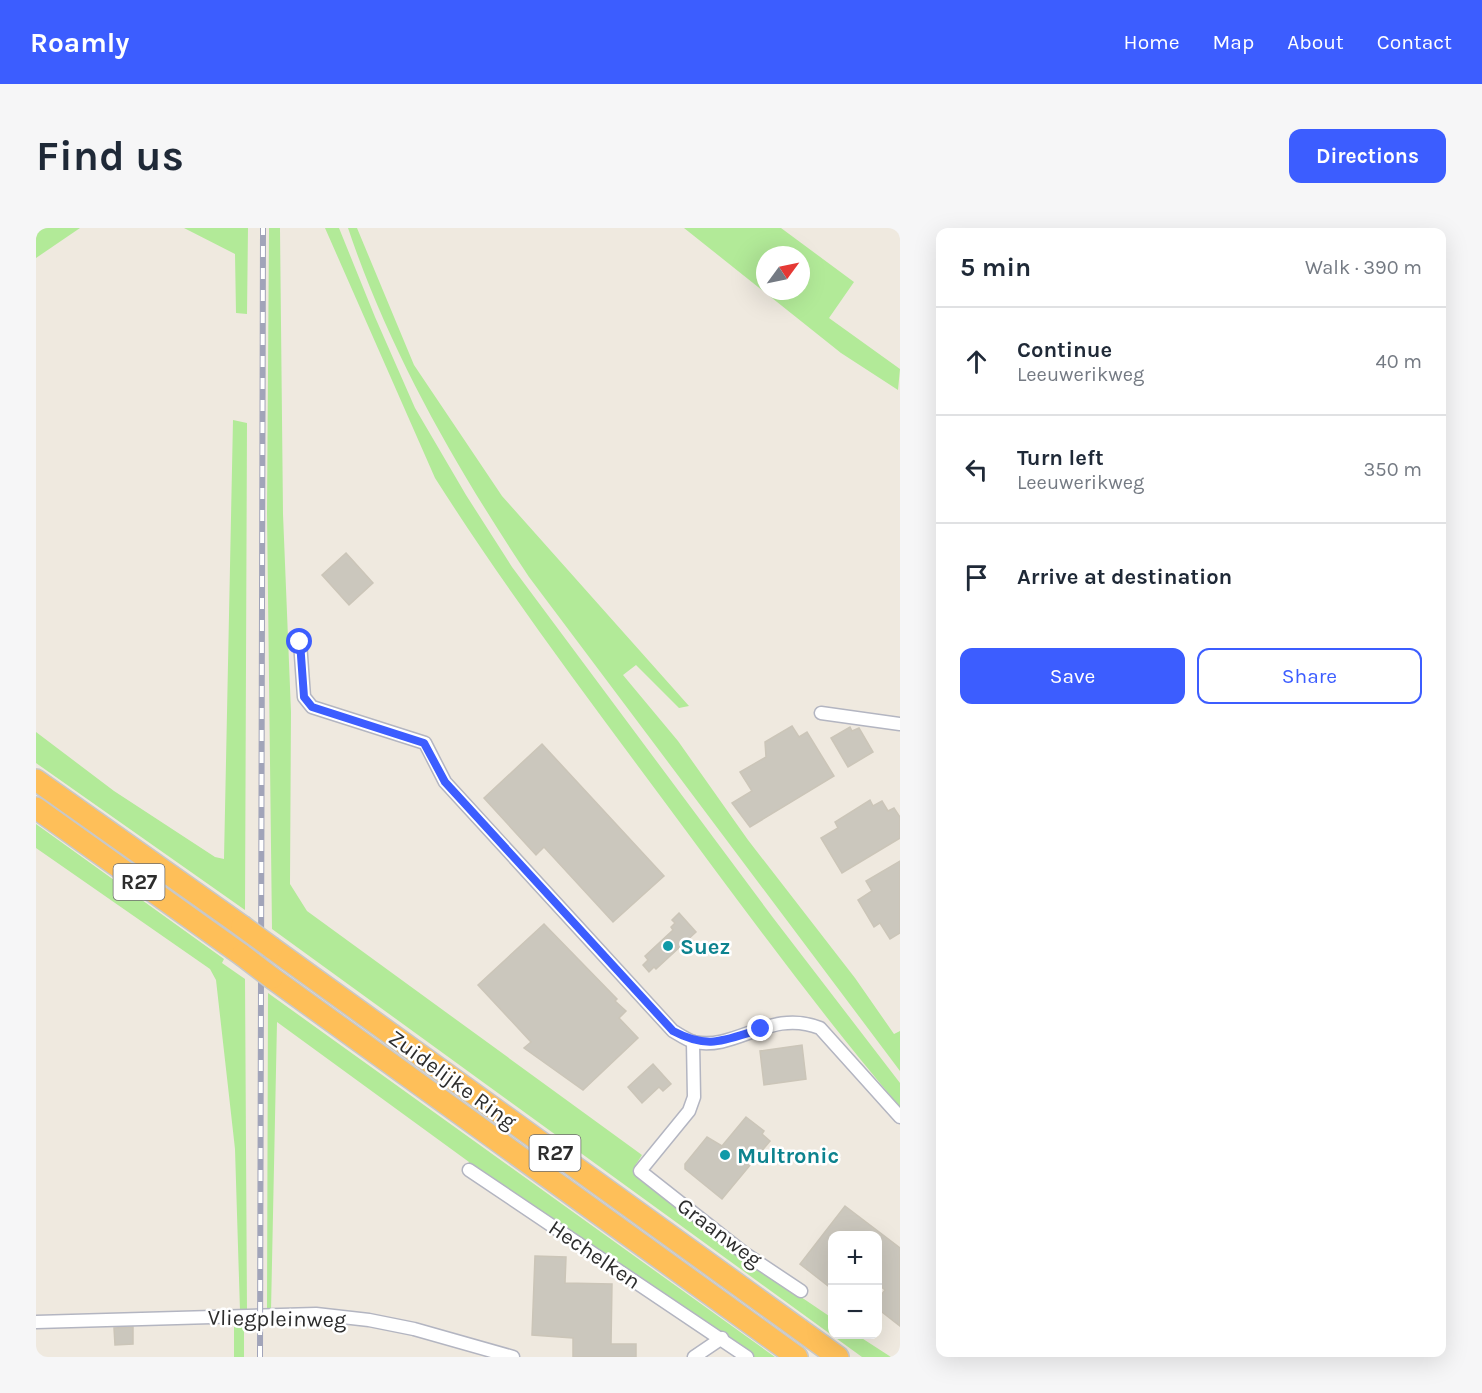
<!DOCTYPE html>
<meta charset="utf-8">
<style>
body{margin:0;font-family:Karla,sans-serif;background:#f6f6f7;color:#1f2937}
.controls{position:absolute;right:18px;bottom:18px;display:grid;overflow:hidden;border-radius:12px;box-shadow:0 6px 24px #0002}
.controls button{width:54px;height:54px;display:grid;place-items:center;padding:0;border:0;border-bottom:2px solid #e0e1e3;background:#fff;color:#1f2937;font:30px sans-serif}
.compass{position:absolute;left:720px;top:18px;width:54px;height:54px;border-radius:50%;background:#fff;box-shadow:0 6px 24px #0002;rotate:57deg}
.stop{position:absolute;width:18px;height:18px;margin:-14px;border:4px solid #3c5dff;border-radius:50%;background:#fff}
.stop.end{background:#3c5dff;border-color:#fff;box-shadow:0 2px 6px #0008}
.list{margin:0;padding:0;list-style:none}
h2{display:flex;justify-content:space-between;align-items:center;height:78px;margin:0;padding:0 24px;font-size:26px}
h2 small{font-size:20px;font-weight:400;color:#747a83}
.list li{display:grid;grid-template-columns:39px 1fr auto;gap:18px;align-items:center;box-sizing:border-box;height:108px;padding:0 24px;border-top:2px solid #e0e1e3}
.list b{display:block;font-size:22px;white-space:nowrap}
.list p{margin:0;font-size:20px;white-space:nowrap;color:#747a83}
.list em{font-size:20px;font-style:normal;color:#747a83}
.actions{display:flex;gap:12px;padding:18px 24px}
.actions a{flex:1;padding:14px 0;border:2px solid #3c5dff;border-radius:12px;text-align:center;font-size:21px;color:#3c5dff}
.actions .main{background:#3c5dff;color:#fff}
.icon{flex:none;width:33px;height:33px;fill:none;stroke:currentColor;stroke-width:2;stroke-linecap:round;stroke-linejoin:round}
.map{position:relative;flex:none;width:864px;height:1129px;overflow:hidden;border-radius:12px}
header{display:flex;align-items:center;gap:36px;box-sizing:border-box;height:84px;padding:0 30px;background:#3c5dff;color:#fff}
header strong{font-size:28px}
nav{display:flex;gap:33px;margin-inline-start:auto;font-size:21px}
.intro{display:flex;align-items:center;justify-content:space-between;box-sizing:border-box;height:144px;padding:0 36px}
h1{margin:0;font-size:42px}
.button{padding:15px 27px;border-radius:12px;background:#3c5dff;color:#fff;font-size:21px;font-weight:700}
main{display:flex;gap:36px;padding:0 36px}
aside{flex:1;background:#fff;border-radius:12px;box-shadow:0 6px 24px #0002}
.map>svg:first-child{display:block}
.green{fill:#b2ea98;fill-rule:evenodd}
.building{fill:#cbc7bd;stroke:#cbc5b8;stroke-width:1.5}
.lines{fill:none;stroke-linecap:round;stroke-linejoin:round}
.minor-casing{stroke:#b3b5c1;stroke-width:15}
.trunk-casing{stroke:#c8c8c8;stroke-width:24}
.minor{stroke:#fff;stroke-width:12}
.trunk{stroke:#febf59;stroke-width:21}
.rail-casing{stroke:#a1a4b9;stroke-width:6}
.rail{stroke:#fff;stroke-width:4;stroke-dasharray:11;stroke-linecap:butt}
.trunk-bridge-casing{stroke:#c8c8c8;stroke-width:24;stroke-linecap:butt}
.trunk-bridge{stroke:#febf59;stroke-width:21}
.route{stroke:#3c5dff;stroke-width:8}
.culture-dot{fill:#0f9aa8;stroke:#fff;stroke-width:2}
.labels{text-anchor:middle;stroke-width:5;stroke-linejoin:round;paint-order:stroke}
.shield{fill:#fff;stroke:#6c6c6c;stroke-width:1.5}
.shield-label{font-size:21px;font-weight:bold;fill:#2d2d2d}
.culture-label{font-size:22px;font-weight:bold;fill:#0d838f;stroke:#fff;text-anchor:start}
.street-label{font-size:22px;fill:#2d2d2d;stroke:#fff}
</style>
<header>
<strong>Roamly</strong>
<nav><a>Home</a><a>Map</a><a>About</a><a>Contact</a></nav>
</header>
<div class="intro"><h1>Find us</h1><a class="button">Directions</a></div>
<main>
<div class="map">
<svg width="864" height="1129" viewBox="0 0 864 1129">
<rect width="100%" height="100%" fill="#efe9df"/>
<!-- green -->
<g class="green">
<path d="M 0,0 L 44,0 L 0,30 Z"/>
<path d="M 148,0 L 212,0 L 211,86 L 200,85 L 199,26 Z"/>
<path d="M 233,0 L 244,0 L 247,286 L 255,484 L 254,656 L 271,683 L 606,927 L 597,941 L 709,1031 L 796,1090 L 796,1106 L 821,1107 L 855,1129 L 826,1129 L 236,701 L 231,285 Z"/>
<path d="M 289,0 L 303,0 L 339,89 L 379,180 L 430,267 L 476,339 L 738,691 L 864,855 L 864,879 C 779,779 703,674 625,569 C 547,464 469,360 399,250 Z"/>
<path d="M 312,0 L 321,0 L 378,137 L 466,268 L 653,478 L 643,480 L 600,437 L 587,447 L 642,513 L 712,612 L 819,750 L 858,806 L 864,803 L 864,843 L 493,349 C 420,239 354,125 312,0 Z"/>
<path d="M 648,0 L 745,0 L 818,54 L 793,90 L 864,141 L 862,162 L 805,125 ZM 729,27 L 765,27 L 765,63 L 729,63 Z"/>
<path d="M 197,192 L 211,195 L 209,682 L 0,535 L 0,504 L 78,563 L 179,629 L 188,631 Z"/>
<path d="M 0,596 L 188,731 L 186,735 L 209,751 L 211,1084 L 204,1083 L 199,921 L 180,752 L 174,741 L 0,620 Z"/>
<path d="M 232,765 L 739,1129 L 718,1129 L 432,937 L 433,934 L 241,794 L 235,1083 L 231,1082 Z"/>
<rect x="198" y="1092" width="10" height="37"/>
</g>
<!-- building -->
<g class="building">
<path d="M 310,325 L 337,355 L 313,377 L 286,347 Z"/>
<path d="M 756,498 L 763,509 L 771,504 L 798,548 L 714,599 L 696,575 L 716,563 L 704,544 L 730,529 L 729,514 Z"/>
<path d="M 814,499 L 816,503 L 823,500 L 837,524 L 812,539 L 795,510 Z"/>
<path d="M 506,516 L 628,648 L 577,694 L 508,619 L 500,627 L 448,570 Z"/>
<path d="M 834,572 L 837,578 L 846,573 L 852,583 L 858,580 L 864,589 L 864,610 L 806,645 L 785,610 L 802,600 L 799,594 Z"/>
<path d="M 864,633 L 864,705 L 854,711 L 844,695 L 838,699 L 822,672 L 836,663 L 830,653 Z"/>
<path d="M 643,685 L 660,704 L 620,741 L 618,739 L 613,744 L 607,737 L 612,732 L 609,728 L 637,702 L 635,699 L 639,695 L 636,692 Z"/>
<path d="M 508,696 L 581,771 L 579,773 L 590,783 L 583,790 L 602,810 L 547,862 L 488,820 L 495,814 L 442,757 Z"/>
<path d="M 766,817 L 770,851 L 728,857 L 724,823 Z"/>
<path d="M 617,836 L 635,856 L 627,863 L 623,859 L 606,875 L 592,859 Z"/>
<path d="M 710,889 L 728,903 L 726,906 L 734,913 L 686,971 L 649,941 L 649,936 L 671,909 L 686,918 Z"/>
<path d="M 809,978 L 864,1020 L 864,1098 L 842,1081 L 842,1071 L 849,1062 L 842,1056 L 842,1008 L 796,1008 L 796,1061 L 764,1036 Z"/>
<path d="M 499,1028 L 530,1029 L 529,1055 L 576,1056 L 575,1116 L 600,1116 L 600,1129 L 537,1129 L 537,1110 L 496,1107 Z"/>
<path d="M 97,1099 L 97,1116 L 79,1117 L 78,1100 Z"/>
</g>
<g class="lines">
<!-- minor casing -->
<g class="minor-casing">
<g id="minor">
<path d="M 264,414 L 268,469 L 276,479 L 389,515 L 409,554 L 637,803 C 644,807 651,812 658,814 C 701,823 734,780 784,800 L 864,889"/>
<path d="M 785,485 L 864,496"/>
<path d="M 657,814 L 658,869 L 653,883 L 604,943 L 708,1025 L 765,1063"/>
<path d="M 433,942 L 711,1129"/>
<path d="M 0,1094 L 280,1086 L 333,1092 L 378,1101 L 477,1129"/>
<path d="M 658,1129 L 686,1110"/>
</g>
</g>
<!-- trunk casing -->
<g class="trunk-casing">
<g id="trunk">
<path d="M 0,552 L 206,698"/>
<path d="M 0,580 L 206,727"/>
<path d="M 236,720 L 802,1129"/>
<path d="M 236,750 L 761,1129"/>
</g>
</g>
<!-- minor -->
<use href="#minor" class="minor"/>
<!-- trunk -->
<use href="#trunk" class="trunk"/>
<!-- rail casing -->
<g class="rail-casing">
<path id="rail" d="M 224,1129 L 227,0"/>
</g>
<!-- rail -->
<use href="#rail" class="rail"/>
<!-- trunk-bridge casing -->
<g class="trunk-bridge-casing">
<g id="trunk-bridge">
<path d="M 206,698 L 236,720"/>
<path d="M 206,727 L 236,750"/>
</g>
</g>
<!-- trunk-bridge -->
<use href="#trunk-bridge" class="trunk-bridge"/>
</g>
<g class="lines">
<!-- route -->
<path class="route" d="M 264,414 L 268,469 L 276,479 L 388,515 L 409,554 L 637,803 C 673,822 688,812 725,801"/>
</g>
<!-- markers -->
<g class="culture-dot">
<circle cx="632" cy="718" r="6"/>
<circle cx="689" cy="927" r="6"/>
</g>
<g class="labels">
<!-- shield labels -->
<g class="shield">
<rect x="77.5" y="636" width="51" height="36" rx="4.5"/>
<rect x="493.5" y="907" width="51" height="36" rx="4.5"/>
</g>
<g class="shield-label">
<text x="103" y="661">R27</text>
<text x="519" y="932">R27</text>
</g>
<!-- culture labels -->
<g class="culture-label">
<text x="644" y="726">Suez</text>
<text x="701" y="935">Multronic</text>
</g>
<!-- street labels -->
<g class="street-label">
<text transform="translate(417 851) rotate(36)" y="8">Zuidelijke Ring</text>
<text transform="translate(684 1004) rotate(37)" y="8">Graanweg</text>
<text transform="translate(559 1026) rotate(34)" y="8">Hechelken</text>
<text transform="translate(241 1090) rotate(1)" y="8">Vliegpleinweg</text>
</g>
</g>
</svg>
<div class="controls">
<button>+</button>
<button>−</button>
</div>
<svg class="compass" viewBox="-18 -18 36 36"><path d="M0-13l5 13h-10z" fill="#e53935"/><path d="M0 13l5-13h-10z" fill="#747a83"/></svg>
<div class="stop" style="left:264px;top:414px"></div>
<div class="stop end" style="left:725px;top:801px"></div>
</div>
<aside>
<h2>5 min<small>Walk · 390 m</small></h2>
<ul class="list">
<li><svg class="icon" aria-label="ahead" viewBox="0 0 24 24"><path d="M12 20V5M6 11l6-6 6 6"/></svg><div><b>Continue</b><p>Leeuwerikweg</p></div><em>40 m</em></li>
<li><svg class="icon" aria-label="left" viewBox="0 0 24 24"><path d="M17 20v-9H6M10 6l-5 5 5 5"/></svg><div><b>Turn left</b><p>Leeuwerikweg</p></div><em>350 m</em></li>
<li><svg class="icon" aria-label="arrive" viewBox="0 0 24 24"><path d="M6 21V4h12l-3 4 3 4H6"/></svg><div><b>Arrive at destination</b></div></li>
</ul>
<div class="actions"><a class="main">Save</a><a>Share</a></div>
</aside>
</main>
